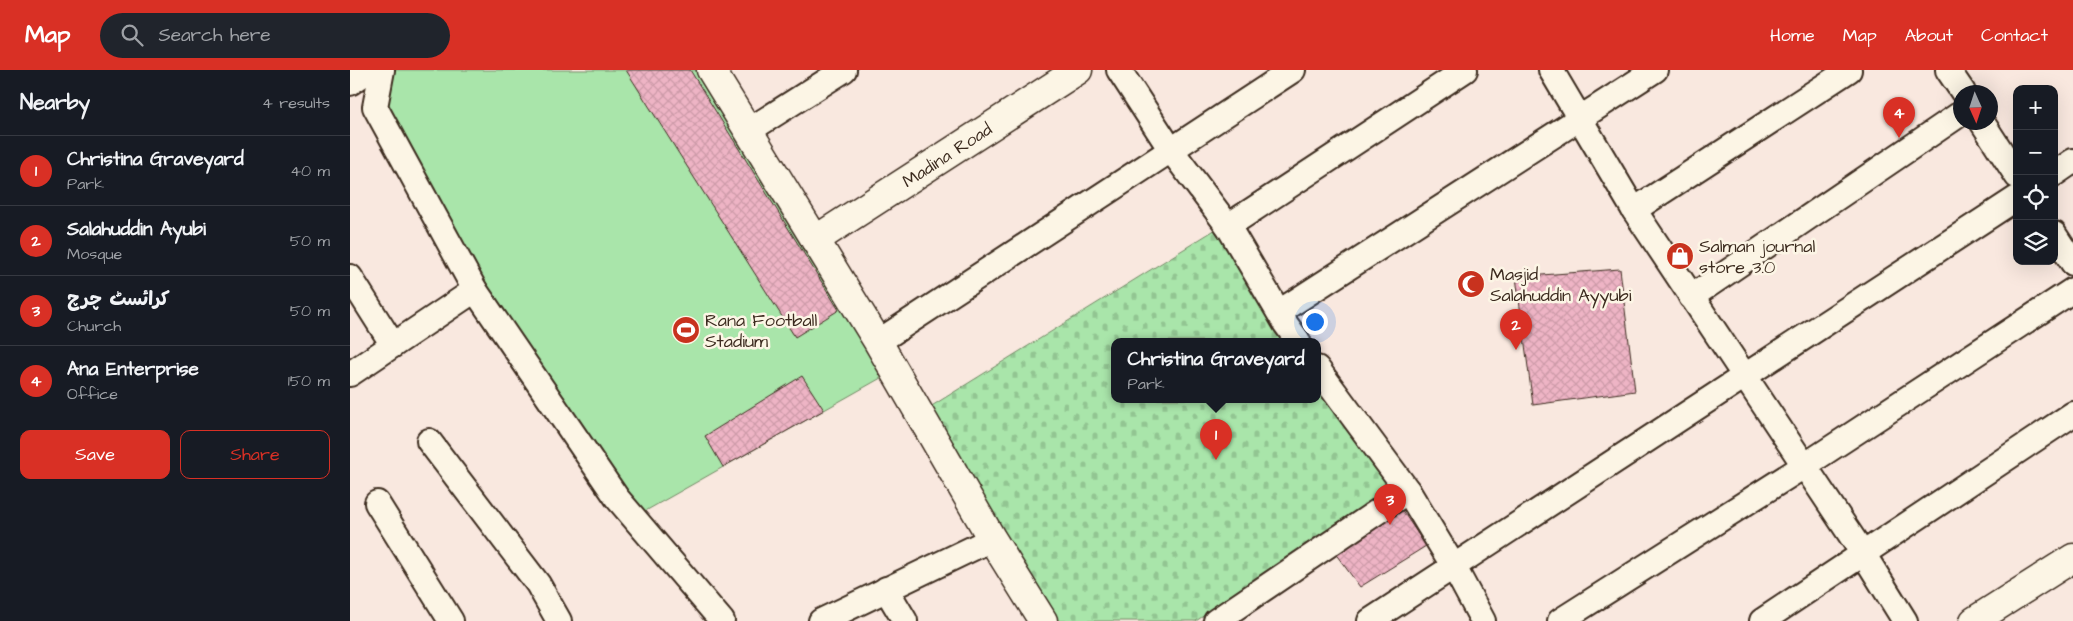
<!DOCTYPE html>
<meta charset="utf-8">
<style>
body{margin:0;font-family:"Architects Daughter","Playpen Sans Arabic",sans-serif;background:#20242c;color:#f1f3f6}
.controls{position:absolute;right:15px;top:15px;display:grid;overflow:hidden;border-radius:10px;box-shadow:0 5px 20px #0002}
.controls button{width:45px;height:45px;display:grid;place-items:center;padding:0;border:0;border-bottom:1px solid #363941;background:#171b24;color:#f1f3f6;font:25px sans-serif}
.compass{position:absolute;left:1603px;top:15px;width:45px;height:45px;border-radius:50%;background:#171b24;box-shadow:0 5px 20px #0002;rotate:177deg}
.you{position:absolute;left:964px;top:251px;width:18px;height:18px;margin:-12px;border:4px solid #fff;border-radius:50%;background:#1a73e8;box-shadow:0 0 0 8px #1a73e833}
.badge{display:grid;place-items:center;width:32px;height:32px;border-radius:50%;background:#d93025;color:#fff;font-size:16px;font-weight:700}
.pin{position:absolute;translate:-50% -41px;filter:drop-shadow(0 1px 2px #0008)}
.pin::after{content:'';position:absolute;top:26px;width:18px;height:15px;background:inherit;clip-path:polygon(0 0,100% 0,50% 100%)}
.popup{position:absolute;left:761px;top:268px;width:210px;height:65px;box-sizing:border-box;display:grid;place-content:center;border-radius:10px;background:#171b24;filter:drop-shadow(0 1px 4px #0005);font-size:16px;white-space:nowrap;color:#9ea1a6}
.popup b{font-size:19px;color:#f1f3f6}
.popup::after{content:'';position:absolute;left:50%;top:100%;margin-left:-10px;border:10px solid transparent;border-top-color:#171b24}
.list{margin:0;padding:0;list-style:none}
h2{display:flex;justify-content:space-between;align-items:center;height:65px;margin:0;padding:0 20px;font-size:21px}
h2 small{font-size:16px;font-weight:400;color:#9ea1a6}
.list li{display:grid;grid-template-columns:32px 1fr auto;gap:15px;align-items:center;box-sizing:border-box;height:70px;padding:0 20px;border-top:1px solid #363941}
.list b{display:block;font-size:19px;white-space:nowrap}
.list p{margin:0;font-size:16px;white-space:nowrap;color:#9ea1a6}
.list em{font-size:16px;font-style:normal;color:#9ea1a6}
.actions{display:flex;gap:10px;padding:15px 20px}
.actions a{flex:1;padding:11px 0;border:1px solid #d93025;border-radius:10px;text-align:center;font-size:18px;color:#d93025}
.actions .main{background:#d93025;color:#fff}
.icon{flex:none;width:28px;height:28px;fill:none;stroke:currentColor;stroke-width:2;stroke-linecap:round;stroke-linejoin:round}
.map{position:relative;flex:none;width:1723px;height:551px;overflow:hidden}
header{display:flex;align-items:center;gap:30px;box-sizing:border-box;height:70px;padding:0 25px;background:#d93025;color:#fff}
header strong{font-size:24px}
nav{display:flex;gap:28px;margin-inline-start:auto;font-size:18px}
.search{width:350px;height:45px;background:#20242c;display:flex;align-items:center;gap:12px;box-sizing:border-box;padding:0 18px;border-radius:28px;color:#9ea1a6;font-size:19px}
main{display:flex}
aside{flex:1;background:#171b24}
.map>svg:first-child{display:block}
.grass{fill:#a9e5aa;stroke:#728864}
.cemetery{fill:url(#cemetery-stones);stroke:#728864}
.building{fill:url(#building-cross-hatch);stroke:#3b2a1e}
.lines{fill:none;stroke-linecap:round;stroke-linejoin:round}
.street-casing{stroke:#3b2a1e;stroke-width:28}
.secondary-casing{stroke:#3b2a1e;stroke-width:31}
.street{stroke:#fcf5e5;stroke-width:24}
.secondary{stroke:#fcf5e5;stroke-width:28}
.labels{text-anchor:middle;stroke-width:5;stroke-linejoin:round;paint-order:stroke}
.street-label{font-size:18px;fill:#3b2a1e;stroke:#fcf5e5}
.poi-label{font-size:18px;fill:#3b2a1e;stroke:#fcf5e5;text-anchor:start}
</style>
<header>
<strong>Map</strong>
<div class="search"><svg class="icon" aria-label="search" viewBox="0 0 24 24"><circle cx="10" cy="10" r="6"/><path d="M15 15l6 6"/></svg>Search here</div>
<nav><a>Home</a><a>Map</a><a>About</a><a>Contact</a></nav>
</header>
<main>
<aside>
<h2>Nearby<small>4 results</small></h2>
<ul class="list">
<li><span class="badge">1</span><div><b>Christina Graveyard</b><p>Park</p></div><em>40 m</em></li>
<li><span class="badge">2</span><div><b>Salahuddin Ayubi</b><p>Mosque</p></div><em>50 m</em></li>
<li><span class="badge">3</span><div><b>کرائسٹ چرچ</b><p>Church</p></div><em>50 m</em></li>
<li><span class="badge">4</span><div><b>Ana Enterprise</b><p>Office</p></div><em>150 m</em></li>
</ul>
<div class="actions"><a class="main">Save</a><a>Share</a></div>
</aside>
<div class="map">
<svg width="1723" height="551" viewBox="0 0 1723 551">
<defs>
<pattern id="cemetery-stones" width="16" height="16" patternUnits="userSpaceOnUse" patternTransform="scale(1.25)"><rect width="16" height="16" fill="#a9e5aa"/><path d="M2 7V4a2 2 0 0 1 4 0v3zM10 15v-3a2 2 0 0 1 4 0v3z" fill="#92c592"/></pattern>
<pattern id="building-cross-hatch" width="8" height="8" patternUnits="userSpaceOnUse" patternTransform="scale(1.25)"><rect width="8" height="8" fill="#eeb4c5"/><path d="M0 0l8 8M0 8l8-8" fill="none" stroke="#cd9ba9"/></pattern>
</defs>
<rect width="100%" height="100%" fill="#f9e8df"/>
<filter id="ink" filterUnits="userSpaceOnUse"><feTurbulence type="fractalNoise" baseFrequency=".02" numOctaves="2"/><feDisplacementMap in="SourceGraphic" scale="10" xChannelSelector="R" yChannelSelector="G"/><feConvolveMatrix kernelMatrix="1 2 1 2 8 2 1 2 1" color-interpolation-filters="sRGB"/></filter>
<g filter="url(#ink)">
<!-- grass -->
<path class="grass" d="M 32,0 L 355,0 L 545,300 L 283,448 L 267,428 L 25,37 Z"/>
<!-- cemetery -->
<path class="cemetery" d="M 871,156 L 946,271 L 765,271 L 765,329 L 967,329 L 967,303 L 1041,417 L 846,551 L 704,551 L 572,342 Z"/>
<!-- building -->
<g class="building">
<path d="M 276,0 L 340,0 L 489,240 L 445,267 Z"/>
<path d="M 1270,199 L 1285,321 L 1183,335 L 1166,207 Z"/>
<path d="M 452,306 L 474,340 L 373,397 L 355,366 Z"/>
<path d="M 1048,434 L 1076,476 L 1010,517 L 982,479 Z"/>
</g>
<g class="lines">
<!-- street casing -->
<g class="street-casing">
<g id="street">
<path d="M 32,0 L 25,37 L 125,220 L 267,428 L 372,551"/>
<path d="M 769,0 L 821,80 L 878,156 L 935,253 L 948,271"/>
<path d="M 1201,0 L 1284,140 L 1514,485 L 1555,551"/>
<path d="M 1598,0 L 1613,22"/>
<path d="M 0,13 L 19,0"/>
<path d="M 1632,52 L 1667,106"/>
<path d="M 398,61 L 494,0"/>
<path d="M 1704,104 L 1723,91"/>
<path d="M 1284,140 L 1499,0"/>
<path d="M 878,156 L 1115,0"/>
<path d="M 1704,164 L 1723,193"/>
<path d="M 0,207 L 43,275"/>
<path d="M 1341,227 L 1610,44"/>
<path d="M 929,242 L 1305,0"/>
<path d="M 528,272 L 943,0"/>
<path d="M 967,298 L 1058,421 L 1104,497 L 1133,551"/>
<path d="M 0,304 L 125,220"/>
<path d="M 79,371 L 188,514 L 209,551"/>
<path d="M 27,433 L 101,551"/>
<path d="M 536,519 L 555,551"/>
<path d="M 471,551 L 642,469"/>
<path d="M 866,551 L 1058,421"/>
<path d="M 1020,551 L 1667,128"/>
<path d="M 1210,551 L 1454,396 L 1723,220"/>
<path d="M 1412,551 L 1723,344"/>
</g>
</g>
<!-- secondary casing -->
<g class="secondary-casing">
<g id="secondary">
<path d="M 361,0 L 528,272 L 642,469 L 693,551"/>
<path d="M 465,170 L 728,0"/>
<path d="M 1624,551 L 1723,488"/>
</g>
</g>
<!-- street -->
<use href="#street" class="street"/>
<!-- secondary -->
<use href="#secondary" class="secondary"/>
</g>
</g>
<!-- icons -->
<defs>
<g id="shop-disc" transform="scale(1.4375)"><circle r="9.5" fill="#c8321e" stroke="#fcf5e5"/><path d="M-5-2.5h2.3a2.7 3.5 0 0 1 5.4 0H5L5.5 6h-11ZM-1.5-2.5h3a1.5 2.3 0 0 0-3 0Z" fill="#fff"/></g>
<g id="mosque-disc" transform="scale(1.4375)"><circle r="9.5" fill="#c8321e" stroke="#fcf5e5"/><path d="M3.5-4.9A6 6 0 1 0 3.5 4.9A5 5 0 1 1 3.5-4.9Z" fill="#fff"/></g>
<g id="stadium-disc" transform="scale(1.4375)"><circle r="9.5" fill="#c8321e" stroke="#fcf5e5"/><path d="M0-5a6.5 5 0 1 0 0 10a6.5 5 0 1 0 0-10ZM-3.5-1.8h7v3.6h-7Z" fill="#fff"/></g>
</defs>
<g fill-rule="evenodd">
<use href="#shop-disc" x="1330" y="186"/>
<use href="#mosque-disc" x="1121" y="214"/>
<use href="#stadium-disc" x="336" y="260"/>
</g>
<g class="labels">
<!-- street labels -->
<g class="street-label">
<text transform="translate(597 85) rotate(-33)" y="6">Madina Road</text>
</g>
<!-- poi labels -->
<g class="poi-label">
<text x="1349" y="182">Salman journal<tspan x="1349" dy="21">store 3.0</tspan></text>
<text x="1140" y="210">Masjid<tspan x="1140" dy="21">Salahuddin Ayyubi</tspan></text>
<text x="355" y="256">Rana Football<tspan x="355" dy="21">Stadium</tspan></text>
</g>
</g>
</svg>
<div class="controls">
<button>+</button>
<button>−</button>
<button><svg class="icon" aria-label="locate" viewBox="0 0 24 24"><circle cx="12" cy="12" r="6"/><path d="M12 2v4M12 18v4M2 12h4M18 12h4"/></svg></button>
<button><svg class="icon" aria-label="layers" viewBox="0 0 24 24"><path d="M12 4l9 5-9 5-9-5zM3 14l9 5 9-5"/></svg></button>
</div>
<svg class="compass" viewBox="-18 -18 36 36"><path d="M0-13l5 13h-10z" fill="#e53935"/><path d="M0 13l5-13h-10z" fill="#9ea1a6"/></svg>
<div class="you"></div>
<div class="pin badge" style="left:866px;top:390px">1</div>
<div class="popup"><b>Christina Graveyard</b>Park</div>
<div class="pin badge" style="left:1166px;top:280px">2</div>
<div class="pin badge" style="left:1040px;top:455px">3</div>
<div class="pin badge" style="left:1549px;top:68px">4</div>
</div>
</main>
